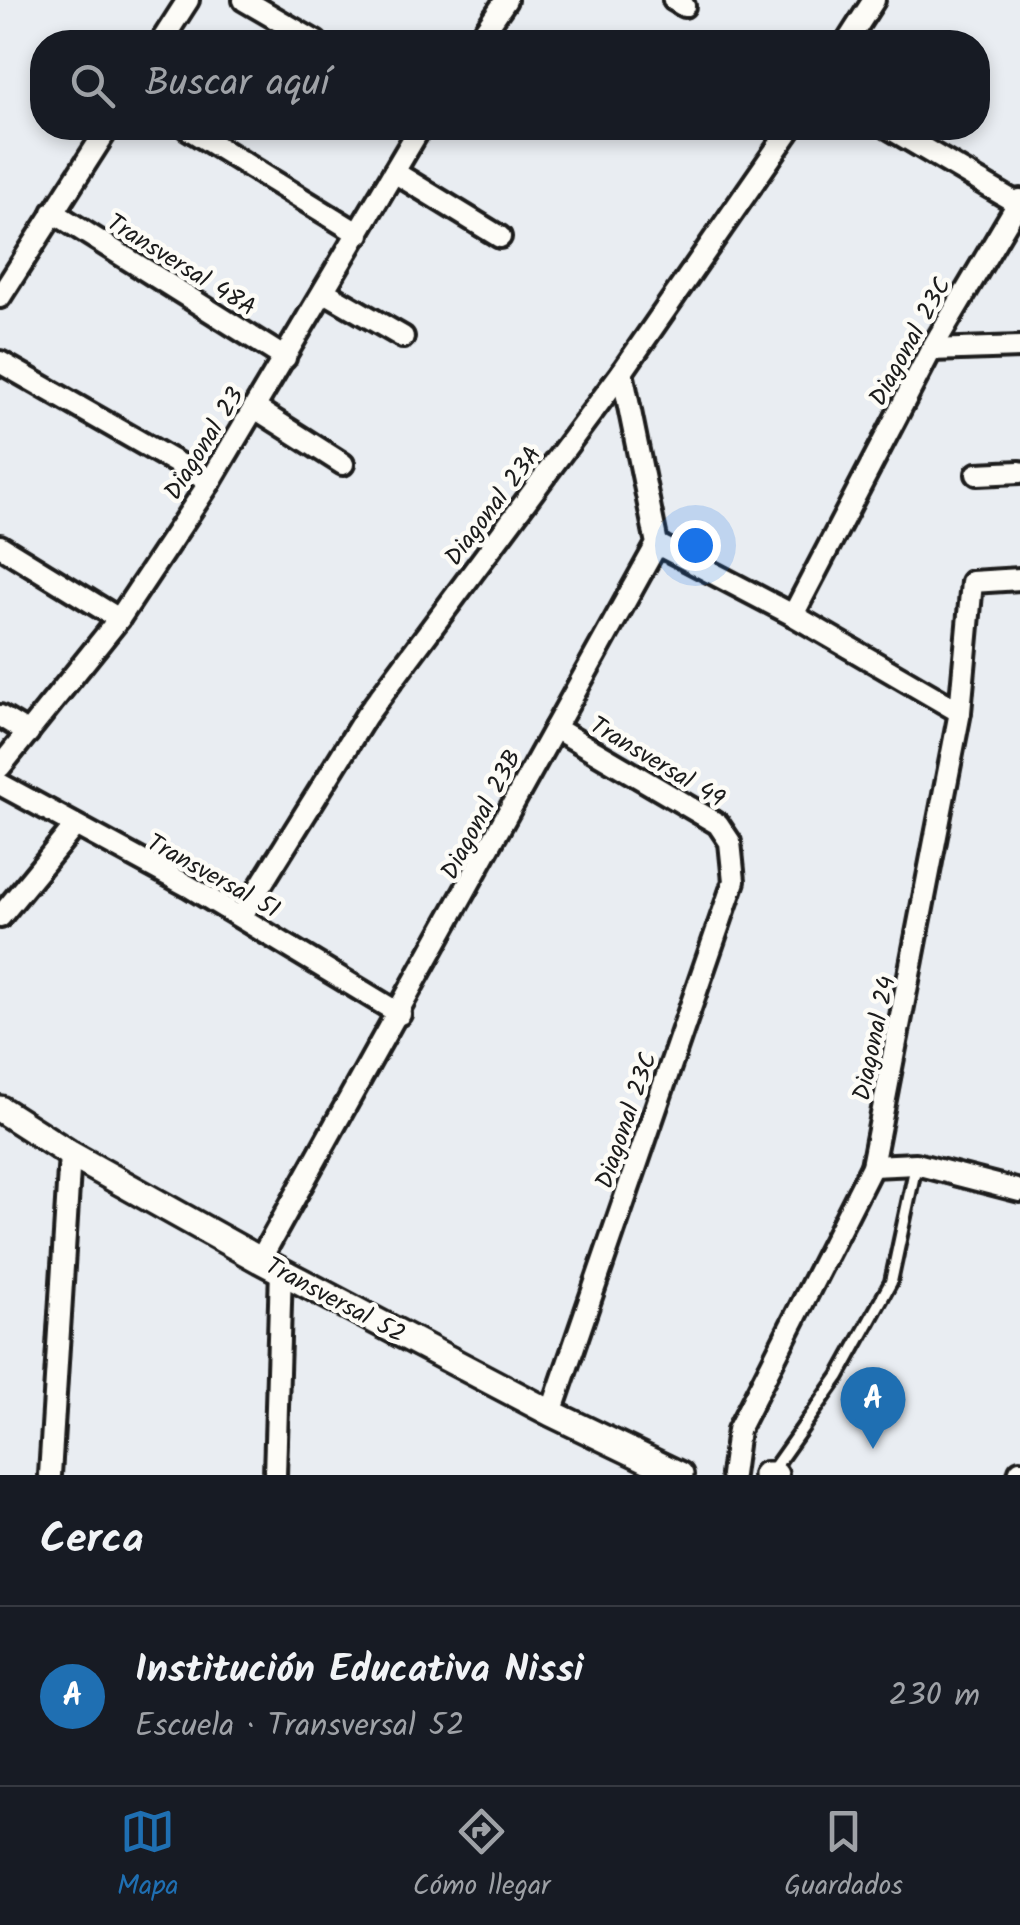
<!DOCTYPE html>
<html lang="es">
<meta charset="utf-8">
<style>
body{margin:0;font-family:Kalam,sans-serif;background:#20242c;color:#f1f3f6}
.you{position:absolute;left:695px;top:545px;width:35px;height:35px;margin:-25px;border:8px solid #fff;border-radius:50%;background:#1a73e8;box-shadow:0 0 0 15px #1a73e833}
.badge{display:grid;place-items:center;width:65px;height:65px;border-radius:50%;background:#1f6fb2;color:#fff;font-size:32px;font-weight:700}
.pin{position:absolute;translate:-50% -82px;filter:drop-shadow(0 2px 5px #0008)}
.pin::after{content:'';position:absolute;top:52px;width:35px;height:30px;background:inherit;clip-path:polygon(0 0,100% 0,50% 100%)}
.list{margin:0;padding:0;list-style:none}
h2{display:flex;justify-content:space-between;align-items:center;height:130px;margin:0;padding:0 40px;font-size:42px}
h2 small{font-size:32px;font-weight:400;color:#9ea1a6}
.list li{display:grid;grid-template-columns:65px 1fr auto;gap:30px;align-items:center;box-sizing:border-box;height:180px;padding:0 40px;border-top:2px solid #363941}
.list b{display:block;font-size:38px;white-space:nowrap}
.list p{margin:0;font-size:32px;white-space:nowrap;color:#9ea1a6}
.list em{font-size:32px;font-style:normal;color:#9ea1a6}
.icon{flex:none;width:55px;height:55px;fill:none;stroke:currentColor;stroke-width:2;stroke-linecap:round;stroke-linejoin:round}
.map{position:relative;flex:none;width:1020px;height:1475px;overflow:hidden}
.search{position:absolute;background:#171b24;box-shadow:0 5px 15px #0003;left:30px;right:30px;top:30px;height:110px;display:flex;align-items:center;gap:25px;box-sizing:border-box;padding:0 35px;border-radius:40px;color:#9ea1a6;font-size:38px}
.sheet{height:310px;background:#171b24}
nav{display:flex;justify-content:space-around;align-items:center;box-sizing:border-box;height:140px;border-top:2px solid #363941;background:#171b24;font-size:28px;color:#9ea1a6}
nav a{display:grid;justify-items:center;gap:5px}
nav .on{color:#1f6fb2}
.map>svg:first-child{display:block}
.lines{fill:none;stroke-linecap:round;stroke-linejoin:round}
.service-casing{stroke:#1c1c1c;stroke-width:18}
.minor-casing{stroke:#1c1c1c;stroke-width:28}
.tertiary-casing{stroke:#1c1c1c;stroke-width:32}
.service{stroke:#fdfcf7;stroke-width:10}
.minor{stroke:#fdfcf7;stroke-width:20}
.tertiary{stroke:#fdfcf7;stroke-width:25}
.labels{text-anchor:middle;stroke-width:9;stroke-linejoin:round;paint-order:stroke}
.street-label{font-size:25px;fill:#1c1c1c;stroke:#fdfcf7}
</style>
<div class="map">
<svg width="1020" height="1475" viewBox="0 0 1020 1475">
<rect width="100%" height="100%" fill="#e9edf2"/>
<filter id="ink" filterUnits="userSpaceOnUse"><feTurbulence type="fractalNoise" baseFrequency=".01" numOctaves="2"/><feDisplacementMap in="SourceGraphic" scale="20" xChannelSelector="R" yChannelSelector="G"/><feConvolveMatrix kernelMatrix="1 2 1 2 8 2 1 2 1" color-interpolation-filters="sRGB"/></filter>
<g filter="url(#ink)">
<g class="lines">
<!-- service casing -->
<g class="service-casing">
<path id="service" d="M 772,1471 L 839,1376 L 891,1282 L 916,1165"/>
</g>
<!-- minor casing -->
<g class="minor-casing">
<g id="minor">
<path d="M 244,0 L 316,42"/>
<path d="M 674,0 L 684,6"/>
<path d="M 161,42 L 188,0"/>
<path d="M 477,42 L 506,0"/>
<path d="M 847,42 L 874,0"/>
<path d="M 187,128 L 359,234"/>
<path d="M 889,128 L 1020,205"/>
<path d="M 394,172 L 500,237"/>
<path d="M 53,212 L 285,358"/>
<path d="M 325,292 L 403,337"/>
<path d="M 0,297 L 108,128"/>
<path d="M 931,350 L 1020,347"/>
<path d="M 0,362 L 210,482"/>
<path d="M 255,408 L 343,464"/>
<path d="M 977,474 L 1020,472"/>
<path d="M 657,544 L 793,615 L 960,712"/>
<path d="M 0,546 L 119,619"/>
<path d="M 793,615 L 931,350 L 1020,200"/>
<path d="M 0,716 L 28,733"/>
<path d="M 0,767 L 119,619 L 210,482 L 420,128"/>
<path d="M 0,784 L 190,887 L 400,1014"/>
<path d="M 0,917 L 73,828"/>
<path d="M 241,917 L 366,716 L 622,372 L 791,128"/>
<path d="M 872,1166 L 916,1164 L 1020,1191"/>
<path d="M 260,1260 L 657,544 L 622,372"/>
<path d="M 551,1413 L 734,881 L 730,842 L 718,824 L 555,728"/>
<path d="M 50,1475 L 70,1154"/>
<path d="M 275,1475 L 281,1269"/>
<path d="M 732,1475 L 738,1430 L 872,1166 L 960,712 L 972,582 L 1020,579"/>
<path d="M 1019,1475 L 1020,1471"/>
</g>
</g>
<!-- tertiary casing -->
<g class="tertiary-casing">
<g id="tertiary">
<path d="M 0,1109 L 70,1154 L 260,1260 L 551,1413 L 680,1475"/>
<path d="M 766,1475 L 775,1475"/>
</g>
</g>
<!-- service -->
<use href="#service" class="service"/>
<!-- minor -->
<use href="#minor" class="minor"/>
<!-- tertiary -->
<use href="#tertiary" class="tertiary"/>
</g>
</g>
<g class="labels">
<!-- street labels -->
<g class="street-label">
<text transform="translate(182 264) rotate(32)" y="9">Transversal 48A</text>
<text transform="translate(909 341) rotate(-61)" y="9">Diagonal 23C</text>
<text transform="translate(203 443) rotate(-58)" y="9">Diagonal 23</text>
<text transform="translate(492 505) rotate(-53)" y="9">Diagonal 23A</text>
<text transform="translate(658 761) rotate(31)" y="9">Transversal 49</text>
<text transform="translate(480 814) rotate(-62)" y="9">Diagonal 23B</text>
<text transform="translate(214 875) rotate(29)" y="9">Transversal 51</text>
<text transform="translate(873 1038) rotate(-78)" y="9">Diagonal 24</text>
<text transform="translate(625 1120) rotate(-71)" y="9">Diagonal 23C</text>
<text transform="translate(336 1299) rotate(28)" y="9">Transversal 52</text>
</g>
</g>
</svg>
<div class="you"></div>
<div class="pin badge" style="left:873px;top:1449px">A</div>
<div class="search"><svg class="icon" aria-label="search" viewBox="0 0 24 24"><circle cx="10" cy="10" r="6"/><path d="M15 15l6 6"/></svg>Buscar aquí</div>
</div>
<section class="sheet">
<h2>Cerca<small></small></h2>
<ul class="list">
<li><span class="badge">A</span><div><b>Institución Educativa Nissi</b><p>Escuela · Transversal 52</p></div><em>230 m</em></li>
</ul>
</section>
<nav>
<a class="on"><svg class="icon" aria-label="map" viewBox="0 0 24 24"><path d="M3 6l6-2 6 2 6-2v14l-6 2-6-2-6 2zM9 4v14M15 6v14"/></svg>Mapa</a>
<a><svg class="icon" aria-label="directions" viewBox="0 0 24 24"><path d="M12 3l9 9-9 9-9-9zM9 14v-3h6M13 9l2 2-2 2"/></svg>Cómo llegar</a>
<a><svg class="icon" aria-label="saved" viewBox="0 0 24 24"><path d="M7 4h10v16l-5-4-5 4z"/></svg>Guardados</a>
</nav>
